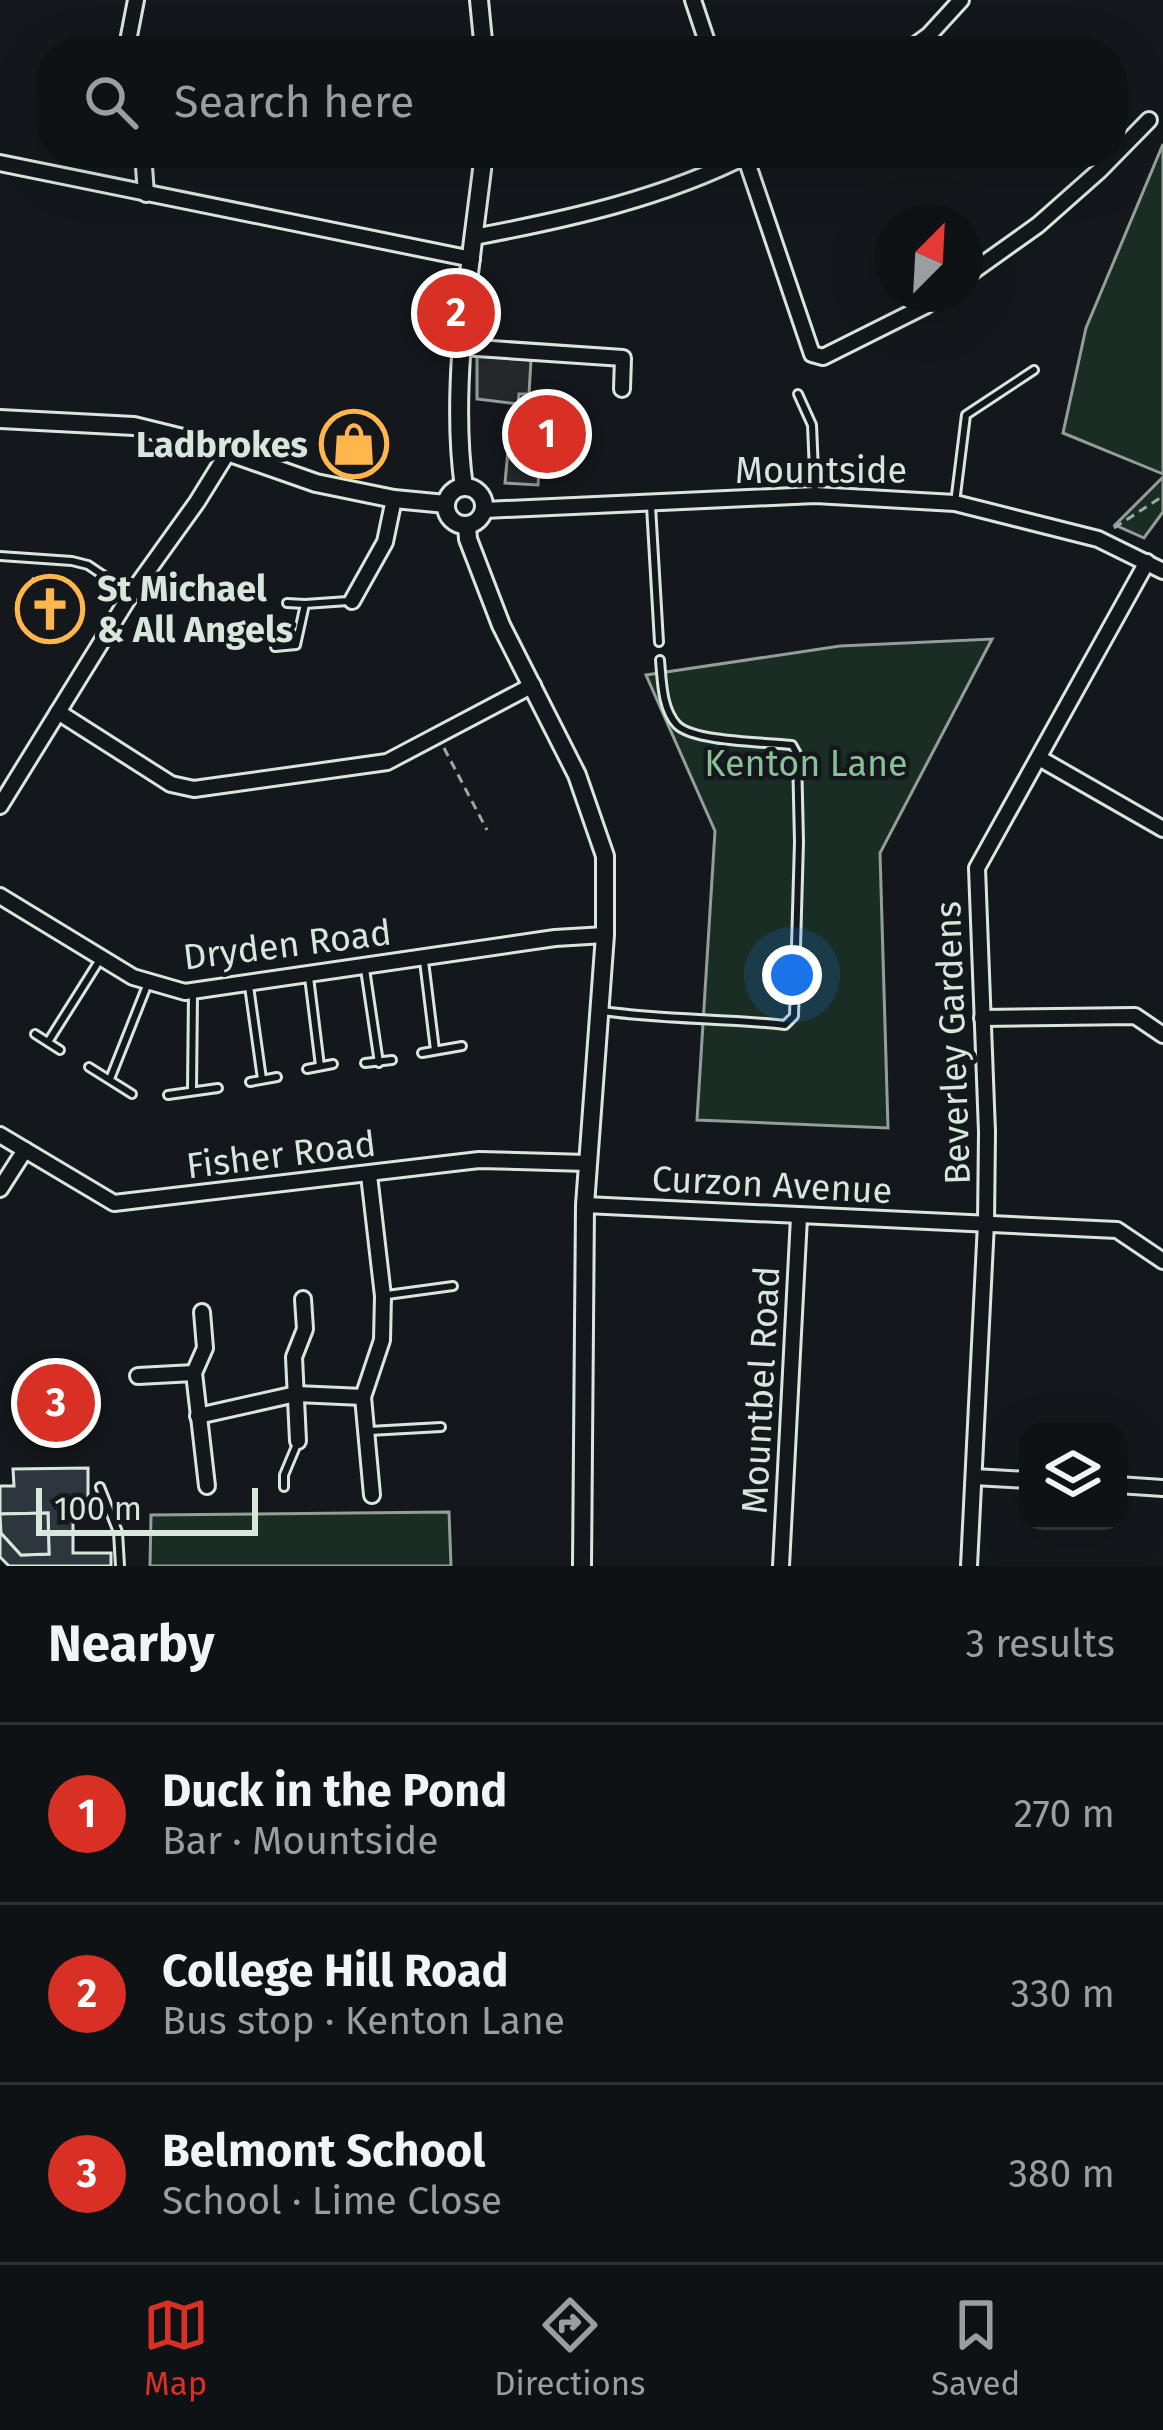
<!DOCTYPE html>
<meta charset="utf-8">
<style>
body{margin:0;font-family:"Fira Sans",sans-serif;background:#181b1e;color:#f1f3f6}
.controls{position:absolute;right:36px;bottom:36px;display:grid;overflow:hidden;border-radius:24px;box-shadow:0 12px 48px #0002}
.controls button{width:108px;height:108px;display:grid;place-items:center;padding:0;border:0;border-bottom:3px solid #2f3234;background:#0f1215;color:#f1f3f6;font:60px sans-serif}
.compass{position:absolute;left:875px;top:204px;width:108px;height:108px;border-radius:50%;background:#0f1215;box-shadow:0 12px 48px #0002;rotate:24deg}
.scale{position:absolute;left:36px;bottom:30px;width:222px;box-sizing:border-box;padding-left:12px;border:6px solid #d8e6dc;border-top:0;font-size:33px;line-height:42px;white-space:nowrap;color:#d8e6dc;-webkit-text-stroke:9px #14181c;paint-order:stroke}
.you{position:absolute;left:792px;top:975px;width:42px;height:42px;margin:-30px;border:9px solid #fff;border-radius:50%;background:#1a73e8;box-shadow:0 0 0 18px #1a73e833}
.badge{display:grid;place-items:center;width:78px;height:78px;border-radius:50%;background:#d93025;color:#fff;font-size:39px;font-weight:700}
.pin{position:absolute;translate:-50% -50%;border:6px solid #fff;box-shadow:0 3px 12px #0006}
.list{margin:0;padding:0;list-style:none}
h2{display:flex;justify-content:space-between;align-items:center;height:156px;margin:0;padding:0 48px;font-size:51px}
h2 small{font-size:39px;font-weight:400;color:#9b9ea0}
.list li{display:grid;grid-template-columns:78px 1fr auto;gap:36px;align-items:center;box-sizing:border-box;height:180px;padding:0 48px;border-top:3px solid #2f3234}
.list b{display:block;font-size:45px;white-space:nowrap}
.list p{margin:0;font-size:39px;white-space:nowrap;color:#9b9ea0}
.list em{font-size:39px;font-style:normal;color:#9b9ea0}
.icon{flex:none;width:66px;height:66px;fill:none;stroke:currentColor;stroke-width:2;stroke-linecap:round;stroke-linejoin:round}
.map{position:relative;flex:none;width:1163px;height:1566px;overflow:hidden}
.search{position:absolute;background:#0f1215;box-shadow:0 12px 48px #0002;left:36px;right:36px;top:36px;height:132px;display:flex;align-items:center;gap:30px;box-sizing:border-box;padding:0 42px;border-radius:48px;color:#9b9ea0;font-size:45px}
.sheet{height:696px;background:#0f1215}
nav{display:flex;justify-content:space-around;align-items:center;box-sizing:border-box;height:168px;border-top:3px solid #2f3234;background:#0f1215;font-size:33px;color:#9b9ea0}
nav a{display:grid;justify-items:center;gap:6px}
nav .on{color:#d93025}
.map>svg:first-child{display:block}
.green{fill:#1a2d24;stroke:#939e99;stroke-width:3}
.parking{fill:#24282b;stroke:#939e99;stroke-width:3}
.building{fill:#2c363c;stroke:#d8e6dc;stroke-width:3;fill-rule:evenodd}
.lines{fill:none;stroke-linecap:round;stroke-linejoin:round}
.service-casing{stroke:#d8e6dc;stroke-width:12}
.minor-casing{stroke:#d8e6dc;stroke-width:20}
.tertiary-casing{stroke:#d8e6dc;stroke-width:22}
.path{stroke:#9da8a2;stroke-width:3;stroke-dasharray:9 6;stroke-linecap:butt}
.service{stroke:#14181c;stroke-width:6}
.minor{stroke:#14181c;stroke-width:14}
.tertiary{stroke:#14181c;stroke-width:16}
.labels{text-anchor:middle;stroke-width:9;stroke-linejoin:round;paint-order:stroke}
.poi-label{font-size:36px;font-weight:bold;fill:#d8e6dc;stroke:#14181c;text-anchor:end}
.street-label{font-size:36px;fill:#d8e6dc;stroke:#14181c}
.park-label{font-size:36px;fill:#8ac095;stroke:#14181c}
</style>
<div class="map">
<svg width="1163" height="1566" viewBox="0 0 1163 1566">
<rect width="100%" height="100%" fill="#14181c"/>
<!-- green -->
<g class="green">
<path d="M 1163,144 L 1163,474 L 1063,433 L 1086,328 Z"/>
<path d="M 1163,477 L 1163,512 L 1144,538 L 1115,525 Z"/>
<path d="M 992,639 L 880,853 L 888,1128 L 697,1120 L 715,831 L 646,675 L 840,646 Z"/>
<path d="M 449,1512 L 451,1566 L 150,1566 L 151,1515 Z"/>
</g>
<!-- parking -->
<g class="parking">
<path d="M 477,356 L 531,360 L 529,394 L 519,394 L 518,404 L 477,399 Z"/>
<path d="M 508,450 L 540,452 L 538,485 L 505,483 Z"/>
</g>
<!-- building -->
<g class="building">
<path d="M 523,398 L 558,401 L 556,416 L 575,418 L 572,456 L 519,449 Z"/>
<path d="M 33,579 L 82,611 L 66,635 L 58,630 L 55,634 L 20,611 L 22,607 L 17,603 Z"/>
<path d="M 88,1468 L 88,1504 L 73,1504 L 73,1553 L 111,1553 L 111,1566 L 9,1566 L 0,1557 L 0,1486 L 14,1486 L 13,1469 ZM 48,1513 L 49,1554 L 21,1555 L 1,1533 L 0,1514 Z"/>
<path d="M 48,1513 L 49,1554 L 21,1555 L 1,1533 L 0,1514 Z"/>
</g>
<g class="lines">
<!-- service casing -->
<g class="service-casing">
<g id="service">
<path d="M 798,394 L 812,425 L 815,495"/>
<path d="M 955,503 L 966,415 L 1034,370"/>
<path d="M 651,506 L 659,642"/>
<path d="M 0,556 L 72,561 L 88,565 L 131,594"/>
<path d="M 287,603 L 305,604"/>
<path d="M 275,647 L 296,645 L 305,604 L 348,601"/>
<path d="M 424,961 L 435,1050"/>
<path d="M 365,969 L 379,1063"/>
<path d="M 309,977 L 320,1066"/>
<path d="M 249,986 L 262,1079"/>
<path d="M 603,1011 C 663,1020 724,1018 785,1025 L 794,1016 L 799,842 L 797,754 L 792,745 C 767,742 694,742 677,725 C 662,709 662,682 660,660"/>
<path d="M 35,1034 L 60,1050"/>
<path d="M 48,1042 L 99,961"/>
<path d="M 422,1053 L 462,1046"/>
<path d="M 365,1063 L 392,1060"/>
<path d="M 89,1067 L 132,1094"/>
<path d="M 307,1069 L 333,1064"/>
<path d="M 110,1079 L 148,983"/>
<path d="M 250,1082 L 277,1077"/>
<path d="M 192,1090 L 193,994"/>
<path d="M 168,1095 L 218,1088"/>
<path d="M 387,1295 L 453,1286"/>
<path d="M 369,1431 L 441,1427"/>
<path d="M 100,1487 L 118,1532 L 120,1566"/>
<path d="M 284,1487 L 284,1475 L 297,1444"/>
</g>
</g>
<!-- minor casing -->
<g class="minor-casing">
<g id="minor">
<path d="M 693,0 L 710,51"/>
<path d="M 131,51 L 129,36 L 136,0"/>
<path d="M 907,51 L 929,35 L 961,0"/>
<path d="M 143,153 L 146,194"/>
<path d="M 744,153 L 812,354 L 823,357 L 925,306 L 942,294"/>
<path d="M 0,163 L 472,259"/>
<path d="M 474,237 C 569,219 664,198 750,154"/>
<path d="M 965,277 L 1038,225 L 1099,171 L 1149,120"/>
<path d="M 462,347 L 623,358 L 622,389"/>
<path d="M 485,510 L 815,495 L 955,503 L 1098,539 L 1163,571"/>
<path d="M 352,601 L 385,542 L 394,499"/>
<path d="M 58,712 L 171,784 L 194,789 L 387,762 L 533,685"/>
<path d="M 1039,758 L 1163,829"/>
<path d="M 0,806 L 131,594 L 197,502 L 228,452"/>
<path d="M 0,896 L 133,977 L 185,992 L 555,938 L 605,935"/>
<path d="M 982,1018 L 1135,1016 L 1163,1035"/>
<path d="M 0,1135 L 114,1203 L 479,1160 L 587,1163"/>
<path d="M 369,1175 L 383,1296 L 382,1340 L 363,1397 L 372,1495"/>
<path d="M 0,1189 L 25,1150"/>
<path d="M 585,1205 L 1117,1230 L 1163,1261"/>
<path d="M 202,1312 L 205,1348 L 194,1373 L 207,1486"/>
<path d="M 138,1376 L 194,1373"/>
<path d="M 198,1416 L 296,1394 L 363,1397"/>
<path d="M 298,1441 L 294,1357 L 305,1329 L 303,1299"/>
<path d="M 974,1477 L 1028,1480"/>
<path d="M 1118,1485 L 1163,1488"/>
<path d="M 781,1566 L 799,1217"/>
<path d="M 969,1566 L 986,1223 L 987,1132 L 977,868 L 1147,562"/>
</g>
</g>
<!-- tertiary casing -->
<g class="tertiary-casing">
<g id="tertiary">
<path d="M 479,0 L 484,51"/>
<path d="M 0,419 L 134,426 L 199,442 L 316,483 L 394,499 L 446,504"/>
<circle cx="465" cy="506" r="19"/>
<path d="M 464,487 C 449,384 472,257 484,153"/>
<path d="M 467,526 L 468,539 L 501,625 L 577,775 L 605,856 L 605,935 L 585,1205 L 582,1566"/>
</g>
</g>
<!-- path -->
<g class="path">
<path d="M 1114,528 L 1163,496"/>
<path d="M 444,748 L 487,830"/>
</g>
<!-- service -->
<use href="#service" class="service"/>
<!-- minor -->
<use href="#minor" class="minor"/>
<!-- tertiary -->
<use href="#tertiary" class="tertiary"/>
</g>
<!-- icons -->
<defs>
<g id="shop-ring" transform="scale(3.45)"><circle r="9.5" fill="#14181c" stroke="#ffb74d" stroke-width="1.5"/><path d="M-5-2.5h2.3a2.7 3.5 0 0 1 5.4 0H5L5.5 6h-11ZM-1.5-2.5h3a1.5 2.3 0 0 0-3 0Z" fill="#ffb74d"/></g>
<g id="church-ring" transform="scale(3.45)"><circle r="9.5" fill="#14181c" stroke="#ffb74d" stroke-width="1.5"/><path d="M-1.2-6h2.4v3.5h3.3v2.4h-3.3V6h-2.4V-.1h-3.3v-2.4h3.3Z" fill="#ffb74d"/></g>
</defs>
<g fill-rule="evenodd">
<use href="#shop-ring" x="354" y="444"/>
<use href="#church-ring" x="50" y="609"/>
</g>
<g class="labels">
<!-- poi labels -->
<g class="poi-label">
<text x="308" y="457">Ladbrokes</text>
<text x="97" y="601" text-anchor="start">St Michael<tspan x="97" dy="41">&amp; All Angels</tspan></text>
</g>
<!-- street labels -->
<g class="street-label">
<text x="821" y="483">Mountside</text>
<text transform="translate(287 944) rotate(-7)" y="13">Dryden Road</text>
<text transform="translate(952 1043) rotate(-92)" y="13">Beverley Gardens</text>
<text transform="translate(281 1154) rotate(-7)" y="13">Fisher Road</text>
<text transform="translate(772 1184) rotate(3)" y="13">Curzon Avenue</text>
<text transform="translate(760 1390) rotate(-87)" y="13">Mountbel Road</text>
</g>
<!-- park labels -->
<g class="park-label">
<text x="806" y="776">Kenton Lane</text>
</g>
</g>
</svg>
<div class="controls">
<button><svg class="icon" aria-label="layers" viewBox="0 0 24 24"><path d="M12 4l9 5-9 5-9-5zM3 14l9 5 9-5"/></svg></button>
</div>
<svg class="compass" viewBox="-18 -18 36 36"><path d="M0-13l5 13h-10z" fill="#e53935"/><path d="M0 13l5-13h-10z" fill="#9b9ea0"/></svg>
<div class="scale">100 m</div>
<div class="you"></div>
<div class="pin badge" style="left:547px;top:434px">1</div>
<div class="pin badge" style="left:456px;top:313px">2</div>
<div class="pin badge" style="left:56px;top:1403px">3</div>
<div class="search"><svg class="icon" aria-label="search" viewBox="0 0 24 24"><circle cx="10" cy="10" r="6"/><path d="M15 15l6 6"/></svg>Search here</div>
</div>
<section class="sheet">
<h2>Nearby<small>3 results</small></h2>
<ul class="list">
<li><span class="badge">1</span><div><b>Duck in the Pond</b><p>Bar · Mountside</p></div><em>270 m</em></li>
<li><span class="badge">2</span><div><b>College Hill Road</b><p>Bus stop · Kenton Lane</p></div><em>330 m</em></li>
<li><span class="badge">3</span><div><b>Belmont School</b><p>School · Lime Close</p></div><em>380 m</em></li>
</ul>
</section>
<nav>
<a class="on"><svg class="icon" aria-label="map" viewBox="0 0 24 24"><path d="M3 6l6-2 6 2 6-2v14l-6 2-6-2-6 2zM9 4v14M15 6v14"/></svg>Map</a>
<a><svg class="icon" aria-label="directions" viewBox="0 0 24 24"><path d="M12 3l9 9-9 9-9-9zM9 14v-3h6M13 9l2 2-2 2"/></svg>Directions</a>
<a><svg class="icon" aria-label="saved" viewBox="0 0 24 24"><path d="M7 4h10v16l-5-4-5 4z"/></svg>Saved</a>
</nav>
